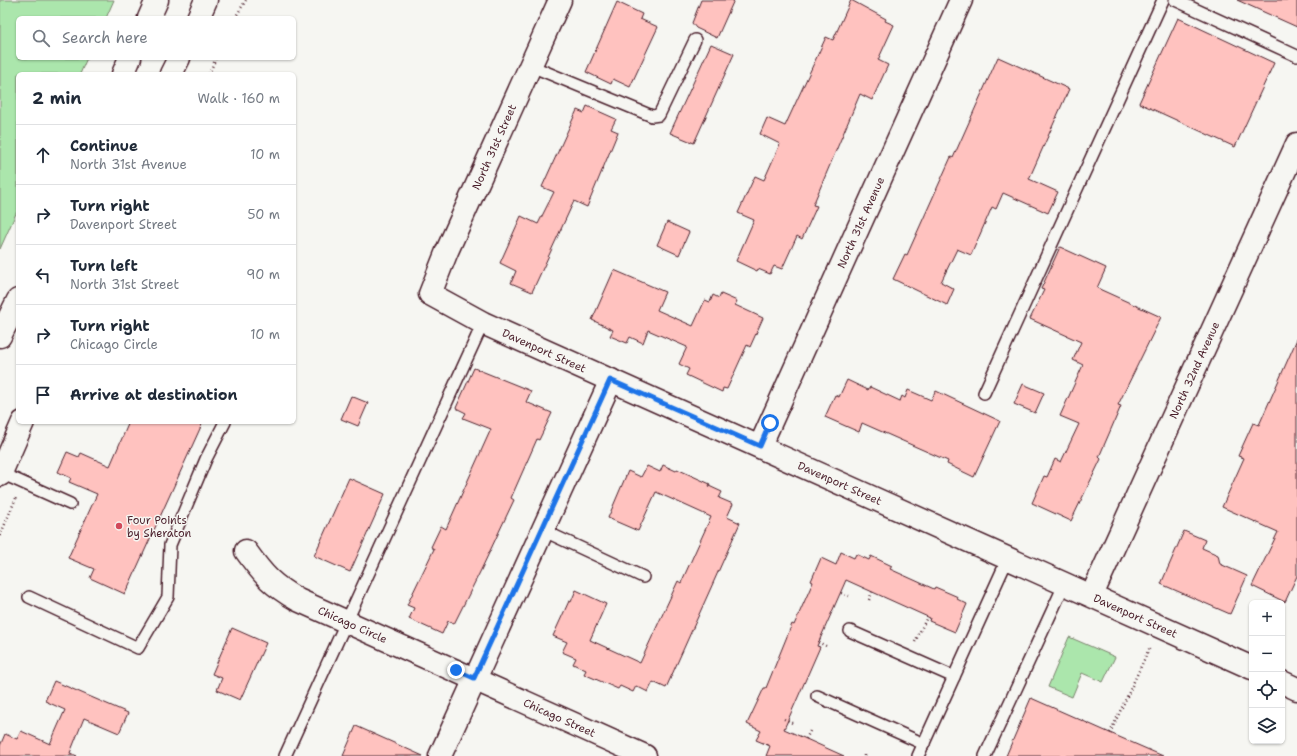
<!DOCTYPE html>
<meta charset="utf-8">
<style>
body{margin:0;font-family:"Shantell Sans",sans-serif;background:#f6f6f7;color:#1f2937}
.controls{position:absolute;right:12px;bottom:12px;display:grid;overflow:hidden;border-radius:6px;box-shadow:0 1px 3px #0004}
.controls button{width:36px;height:36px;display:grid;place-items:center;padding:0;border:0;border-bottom:1px solid #e0e1e3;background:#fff;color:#1f2937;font:20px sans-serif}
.stop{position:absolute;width:12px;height:12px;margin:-9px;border:3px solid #1a73e8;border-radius:50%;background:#fff}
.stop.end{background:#1a73e8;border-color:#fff;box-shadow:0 1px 4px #0008}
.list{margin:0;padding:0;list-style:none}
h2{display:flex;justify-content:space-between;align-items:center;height:52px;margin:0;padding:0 16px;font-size:17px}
h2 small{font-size:13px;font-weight:400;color:#747a83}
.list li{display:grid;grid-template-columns:26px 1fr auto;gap:12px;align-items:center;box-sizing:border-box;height:60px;padding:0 16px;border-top:1px solid #e0e1e3}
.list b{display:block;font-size:15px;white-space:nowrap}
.list p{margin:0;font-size:13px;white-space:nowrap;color:#747a83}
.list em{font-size:13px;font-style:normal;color:#747a83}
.icon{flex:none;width:22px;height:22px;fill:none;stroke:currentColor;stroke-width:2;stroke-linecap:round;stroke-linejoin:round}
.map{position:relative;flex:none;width:1297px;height:756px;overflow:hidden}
.search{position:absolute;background:#fff;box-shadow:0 1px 3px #0004;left:16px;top:16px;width:280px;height:44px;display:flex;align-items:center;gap:10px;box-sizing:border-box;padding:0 14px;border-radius:6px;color:#747a83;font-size:15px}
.panel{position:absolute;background:#fff;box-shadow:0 1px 3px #0004;left:16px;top:72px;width:280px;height:352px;border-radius:6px}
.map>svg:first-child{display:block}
.green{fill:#abe6ac;stroke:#7a826c}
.building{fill:#ffc2bf;stroke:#4a1f2b}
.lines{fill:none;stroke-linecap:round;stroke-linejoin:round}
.service-casing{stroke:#4a1f2b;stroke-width:14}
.minor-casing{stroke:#4a1f2b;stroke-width:25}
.secondary-casing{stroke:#4a1f2b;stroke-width:25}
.motorway-casing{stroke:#4a1f2b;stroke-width:25}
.path{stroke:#4a1f2b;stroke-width:2.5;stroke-dasharray:1 3;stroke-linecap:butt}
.service{stroke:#f6f6f2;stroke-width:11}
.minor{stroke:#f6f6f2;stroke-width:22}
.secondary{stroke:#f6f6f2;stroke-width:22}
.motorway{stroke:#f6f6f2;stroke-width:22}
.route{stroke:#1a73e8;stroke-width:5}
.poi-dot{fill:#d1495b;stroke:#f6f6f2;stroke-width:1.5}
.labels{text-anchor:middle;stroke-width:3;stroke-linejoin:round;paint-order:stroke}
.street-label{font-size:11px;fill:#4a1f2b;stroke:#f6f6f2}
.poi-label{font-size:11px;fill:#4a1f2b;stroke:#f6f6f2;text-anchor:start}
</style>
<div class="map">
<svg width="1297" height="756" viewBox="0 0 1297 756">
<rect width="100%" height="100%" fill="#f6f6f2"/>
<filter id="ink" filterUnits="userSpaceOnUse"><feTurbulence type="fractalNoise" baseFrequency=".025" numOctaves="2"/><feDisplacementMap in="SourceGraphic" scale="8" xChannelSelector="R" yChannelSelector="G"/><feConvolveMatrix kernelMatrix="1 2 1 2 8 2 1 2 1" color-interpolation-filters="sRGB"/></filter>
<g filter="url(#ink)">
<!-- green -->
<g class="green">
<path d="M 0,0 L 114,0 L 106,18 L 18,18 L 18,58 L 87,58 L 80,74 L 18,74 L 18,209 L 0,249 Z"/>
<path d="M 1069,637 L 1115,657 L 1103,682 L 1082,673 L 1072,697 L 1048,687 Z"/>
</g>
<!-- building -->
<g class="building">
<path d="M 701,0 L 734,0 L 717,38 L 696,28 L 692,23 Z"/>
<path d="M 851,0 L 886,19 L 885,21 L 894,25 L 878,60 L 888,65 L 872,100 L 860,94 L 813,205 L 817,206 L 802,239 L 797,236 L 782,269 L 774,266 L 770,274 L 758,269 L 757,271 L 736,261 L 754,220 L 738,213 L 755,176 L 764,180 L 780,144 L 760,134 L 767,118 L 785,126 L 826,37 L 833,40 Z"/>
<path d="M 1237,0 L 1297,0 L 1297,27 Z"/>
<path d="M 617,2 L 642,14 L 640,19 L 658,27 L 630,87 L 613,79 L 611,84 L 586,72 Z"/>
<path d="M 1178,18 L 1274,63 L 1235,147 L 1139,103 Z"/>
<path d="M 711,44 L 734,54 L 694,143 L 670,133 Z"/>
<path d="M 998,57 L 1069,89 L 1029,179 L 1058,192 L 1048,213 L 1003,193 L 996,209 L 992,207 L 971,255 L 957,249 L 941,282 L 954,289 L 947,305 L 893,279 L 905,254 L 907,255 L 951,157 L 953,158 Z"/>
<path d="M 587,106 L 616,119 L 611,129 L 618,132 L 587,207 L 574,201 L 532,292 L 511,283 L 516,271 L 500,263 L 521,216 L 538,224 L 554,192 L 542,187 L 577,110 L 584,113 Z"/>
<path d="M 667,222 L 689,232 L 679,255 L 657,245 Z"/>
<path d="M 1060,247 L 1106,268 L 1097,288 L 1161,317 L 1118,405 L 1121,406 L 1099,457 L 1101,459 L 1071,521 L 1032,503 L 1044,476 L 1047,477 L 1055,459 L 1061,462 L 1079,424 L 1060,416 L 1083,365 L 1073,360 L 1081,342 L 1030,319 L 1044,290 L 1041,289 Z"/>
<path d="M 614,270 L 665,292 L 657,310 L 693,326 L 705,300 L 710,302 L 713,295 L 719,298 L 721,294 L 737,301 L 735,305 L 763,318 L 750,347 L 747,345 L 727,389 L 723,388 L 722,392 L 686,375 L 689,369 L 679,364 L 687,347 L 648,330 L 643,343 L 630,337 L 627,343 L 610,336 L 613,330 L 592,320 Z"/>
<path d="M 1297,339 L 1297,576 L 1285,602 L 1252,586 L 1278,532 L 1222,507 L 1244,458 L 1238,456 L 1253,423 L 1259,425 Z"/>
<path d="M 474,368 L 531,391 L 526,402 L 552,413 L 539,440 L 537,439 L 511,498 L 514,500 L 481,570 L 454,624 L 448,621 L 442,634 L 409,619 L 414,608 L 407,605 L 434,549 L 431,547 L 441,526 L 446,529 L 491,429 L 463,418 L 466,413 L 456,408 Z"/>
<path d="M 847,380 L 868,390 L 870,387 L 900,401 L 902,396 L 905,398 L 908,390 L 931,400 L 936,391 L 1000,421 L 974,477 L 947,464 L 948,461 L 862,423 L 859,432 L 825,417 L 835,395 L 839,397 Z"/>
<path d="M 1023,384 L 1044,393 L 1035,413 L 1014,404 Z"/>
<path d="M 351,396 L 368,403 L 358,426 L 341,419 Z"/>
<path d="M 129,422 L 203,422 L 125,594 L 90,578 L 94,569 L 68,558 L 97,494 L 69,482 L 71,478 L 58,472 L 67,452 L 79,457 L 81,453 L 110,466 Z"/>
<path d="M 663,465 L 676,471 L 677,469 L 710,484 L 709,486 L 722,492 L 719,498 L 733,504 L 727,517 L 740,523 L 666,688 L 653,682 L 648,692 L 636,686 L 633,692 L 620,686 L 618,689 L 584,674 L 586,670 L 573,664 L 576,658 L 562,652 L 567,642 L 553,636 L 569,601 L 571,602 L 576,590 L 606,604 L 590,640 L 640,663 L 678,581 L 681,583 L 711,517 L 656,492 L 638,531 L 608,518 L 628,471 L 641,477 L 647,466 L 660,472 Z"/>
<path d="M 349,478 L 385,494 L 350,572 L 314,556 Z"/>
<path d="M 1184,531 L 1205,540 L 1202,548 L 1218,555 L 1220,564 L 1247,576 L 1230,614 L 1161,584 Z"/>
<path d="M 841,552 L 854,558 L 856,554 L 869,560 L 871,556 L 892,566 L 890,569 L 934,589 L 935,587 L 958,597 L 957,599 L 967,604 L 955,632 L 929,621 L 930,618 L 846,580 L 817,646 L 820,647 L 784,729 L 844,756 L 766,756 L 770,746 L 756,740 L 761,731 L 747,724 L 764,688 L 766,688 L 792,624 L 794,625 L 813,582 L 811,581 L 821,558 L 836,565 Z"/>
<path d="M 232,628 L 266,643 L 240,700 L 217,690 L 222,678 L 212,674 Z"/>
<path d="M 54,681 L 128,713 L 119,733 L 84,718 L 70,753 L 77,756 L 0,756 L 0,746 L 5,734 L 17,739 L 21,731 L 50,744 L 65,710 L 45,701 Z"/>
<path d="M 1031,698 L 1110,733 L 1163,756 L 1006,756 Z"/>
<path d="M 356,726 L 423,756 L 343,756 Z"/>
</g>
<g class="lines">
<!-- service casing -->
<g class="service-casing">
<g id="service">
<path d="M 1175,0 L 1297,56"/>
<path d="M 531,66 L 652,116 L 659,115 L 695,40"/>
<path d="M 984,393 L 1163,0"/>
<path d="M 1,473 L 70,504"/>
<path d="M 542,530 L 643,577"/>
<path d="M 29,597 L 138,648 L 168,597 L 170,545 L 206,459 L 225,422"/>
<path d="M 850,631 L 954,677"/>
<path d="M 817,696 L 924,744"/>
<path d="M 285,756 L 483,323"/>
<path d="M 918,756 L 1008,558"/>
<path d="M 985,756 L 1065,583"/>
</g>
</g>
<!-- minor casing -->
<g class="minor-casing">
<g id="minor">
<path id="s1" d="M 560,0 L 447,251 L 430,294 L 483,323 L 1252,668"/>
<path id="s2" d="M 760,446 L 961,0"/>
<path id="s3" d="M 246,551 C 264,576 272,585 298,600 L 645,756"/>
<path id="s4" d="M 1092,595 L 1297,144"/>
<path d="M 1282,682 L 1297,689"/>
<path d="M 440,756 L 611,380"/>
</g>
</g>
<!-- secondary casing -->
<g class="secondary-casing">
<g id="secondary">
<path d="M 149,18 L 157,0"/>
<path d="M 198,18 L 206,0"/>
<path d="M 123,74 L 130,58"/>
<path d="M 171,74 L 179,58"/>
<path d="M 0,336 L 18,300"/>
<path d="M 0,475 L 23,422"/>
</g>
</g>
<!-- motorway casing -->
<g class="motorway-casing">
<path id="motorway" d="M 0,472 L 1,473"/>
</g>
<!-- path -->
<g class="path">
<path d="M 235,18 L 246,0"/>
<path d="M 209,74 L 216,58"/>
<path d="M 0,536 L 16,498"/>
<path d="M 841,593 L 849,596"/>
<path d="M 869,600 L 872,592"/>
<path d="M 818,642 L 826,646"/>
<path d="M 915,642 L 927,617"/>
<path d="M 784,719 L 792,723"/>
<path d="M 1110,733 L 1150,647"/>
<path d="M 806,739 L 810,731"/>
<path d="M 864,756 L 864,755"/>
</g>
<!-- service -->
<use href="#service" class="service"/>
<!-- minor -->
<use href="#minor" class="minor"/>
<!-- secondary -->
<use href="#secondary" class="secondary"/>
<!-- motorway -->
<use href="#motorway" class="motorway"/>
</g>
</g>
<g class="lines" filter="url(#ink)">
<!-- route -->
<path class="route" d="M 456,670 L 474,678 L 610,380 L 760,446 L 770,423"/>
</g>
<!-- markers -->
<circle class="poi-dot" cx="119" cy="526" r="4"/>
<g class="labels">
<!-- street labels -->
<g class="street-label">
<text transform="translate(494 147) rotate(-66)" y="4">North 31st Street</text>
<text dy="4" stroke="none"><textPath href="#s2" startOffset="245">North 31st Avenue</textPath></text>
<text dy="4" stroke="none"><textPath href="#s1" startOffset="449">Davenport Street</textPath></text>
<text dy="4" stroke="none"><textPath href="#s4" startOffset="247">North 32nd Avenue</textPath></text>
<text dy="4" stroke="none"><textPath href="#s1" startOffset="773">Davenport Street</textPath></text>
<text dy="4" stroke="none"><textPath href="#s1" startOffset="1097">Davenport Street</textPath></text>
<text dy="4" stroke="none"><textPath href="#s3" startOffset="132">Chicago Circle</textPath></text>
<text dy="4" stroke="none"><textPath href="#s3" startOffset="359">Chicago Street</textPath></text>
</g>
<!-- poi labels -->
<g class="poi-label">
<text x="127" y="524">Four Points<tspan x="127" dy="13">by Sheraton</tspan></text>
</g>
</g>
</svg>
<div class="controls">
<button>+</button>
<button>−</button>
<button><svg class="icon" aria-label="locate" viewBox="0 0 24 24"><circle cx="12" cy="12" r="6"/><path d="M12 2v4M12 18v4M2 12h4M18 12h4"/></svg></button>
<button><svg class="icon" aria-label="layers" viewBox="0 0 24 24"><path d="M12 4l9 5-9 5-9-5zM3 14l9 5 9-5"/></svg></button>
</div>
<div class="stop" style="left:770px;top:423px"></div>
<div class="stop end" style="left:456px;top:670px"></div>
<div class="search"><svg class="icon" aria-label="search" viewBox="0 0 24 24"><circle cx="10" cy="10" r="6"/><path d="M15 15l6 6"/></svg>Search here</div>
<section class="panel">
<h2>2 min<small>Walk · 160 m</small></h2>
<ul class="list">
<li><svg class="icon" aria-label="ahead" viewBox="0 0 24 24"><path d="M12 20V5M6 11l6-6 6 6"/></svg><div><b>Continue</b><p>North 31st Avenue</p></div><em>10 m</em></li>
<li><svg class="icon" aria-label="right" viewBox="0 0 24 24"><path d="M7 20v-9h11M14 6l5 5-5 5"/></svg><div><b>Turn right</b><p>Davenport Street</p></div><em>50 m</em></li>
<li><svg class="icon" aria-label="left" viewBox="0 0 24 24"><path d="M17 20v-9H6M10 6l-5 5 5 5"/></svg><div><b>Turn left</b><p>North 31st Street</p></div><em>90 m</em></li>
<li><svg class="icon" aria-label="right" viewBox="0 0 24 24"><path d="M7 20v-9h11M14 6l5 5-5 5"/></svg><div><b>Turn right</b><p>Chicago Circle</p></div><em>10 m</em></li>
<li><svg class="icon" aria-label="arrive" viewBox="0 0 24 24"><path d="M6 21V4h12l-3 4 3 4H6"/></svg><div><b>Arrive at destination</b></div></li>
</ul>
</section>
</div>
